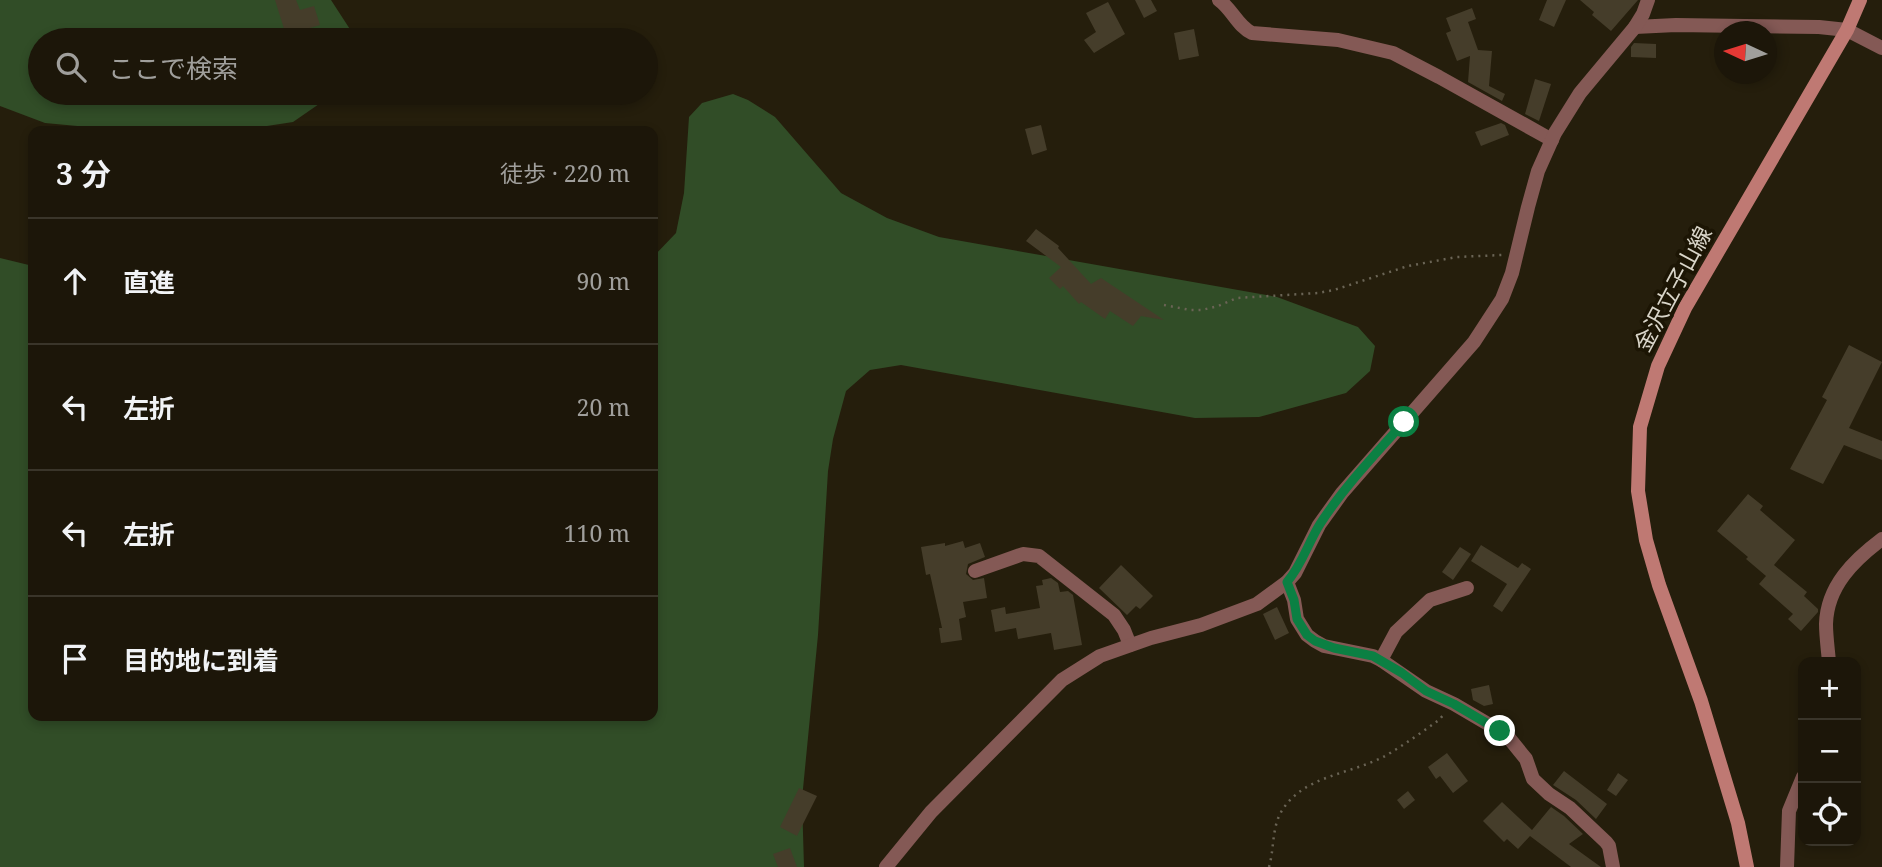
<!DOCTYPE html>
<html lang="ja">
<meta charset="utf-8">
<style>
body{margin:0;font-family:"Noto Serif","Noto Sans JP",serif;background:#292317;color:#f1f3f6}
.controls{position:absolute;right:21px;bottom:21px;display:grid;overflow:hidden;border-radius:14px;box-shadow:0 4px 10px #0003}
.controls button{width:63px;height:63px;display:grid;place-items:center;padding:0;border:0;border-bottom:2px solid #3a352a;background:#1c1609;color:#f1f3f6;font:35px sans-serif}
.compass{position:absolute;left:1714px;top:21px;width:63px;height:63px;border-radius:50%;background:#1c1609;box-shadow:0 4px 10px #0003;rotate:274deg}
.stop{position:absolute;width:21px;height:21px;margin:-16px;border:5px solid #0b8043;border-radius:50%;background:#fff}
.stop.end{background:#0b8043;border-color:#fff;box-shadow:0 2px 7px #0008}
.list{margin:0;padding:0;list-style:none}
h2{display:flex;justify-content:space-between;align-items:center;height:91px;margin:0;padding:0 28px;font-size:30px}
h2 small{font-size:23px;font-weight:400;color:#a09f9c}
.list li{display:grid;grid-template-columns:46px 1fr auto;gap:21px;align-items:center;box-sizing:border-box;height:126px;padding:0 28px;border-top:2px solid #3a352a}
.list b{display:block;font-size:26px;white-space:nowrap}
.list em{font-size:23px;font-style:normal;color:#a09f9c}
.icon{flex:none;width:38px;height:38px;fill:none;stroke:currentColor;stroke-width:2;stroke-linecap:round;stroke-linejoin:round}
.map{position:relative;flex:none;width:1882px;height:867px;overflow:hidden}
.search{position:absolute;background:#1c1609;box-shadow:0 4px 10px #0003;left:28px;top:28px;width:630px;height:77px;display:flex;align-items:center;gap:18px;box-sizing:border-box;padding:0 24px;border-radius:38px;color:#a09f9c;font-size:26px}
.panel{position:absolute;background:#1c1609;box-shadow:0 4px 10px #0003;left:28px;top:126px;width:630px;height:595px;border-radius:14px}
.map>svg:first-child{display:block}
.forest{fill:#314d27}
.building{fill:#453d2a}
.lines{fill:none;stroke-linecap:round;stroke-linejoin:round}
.path{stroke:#6a6455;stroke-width:2.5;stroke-dasharray:2 5;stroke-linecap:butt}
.street{stroke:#845955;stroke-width:14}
.secondary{stroke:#bf7973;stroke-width:14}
.route{stroke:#0b8043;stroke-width:9}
.labels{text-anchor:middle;stroke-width:7;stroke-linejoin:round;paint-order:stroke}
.street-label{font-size:23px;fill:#d9d5c9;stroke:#1c1504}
</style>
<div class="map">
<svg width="1882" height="867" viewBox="0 0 1882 867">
<rect width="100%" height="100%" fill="#251e0c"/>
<!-- forest -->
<g class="forest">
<path d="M 0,0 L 331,0 L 357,40 L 40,40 L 40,93 L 335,93 L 293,122 L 235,131 L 120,130 L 45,123 L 0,106 Z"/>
<path d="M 733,94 L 748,100 L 775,117 L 841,193 L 887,218 L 939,237 L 1277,297 L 1358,327 L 1375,346 L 1370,371 L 1346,393 L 1259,417 L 1195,418 L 901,365 L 870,370 L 846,391 L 833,439 L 828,471 L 818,635 L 802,799 L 804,867 L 0,867 L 0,258 L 33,266 L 33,716 L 653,716 L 653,257 L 676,233 L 684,193 L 689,117 L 702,103 Z"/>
</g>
<!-- building -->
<g class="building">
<path d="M 275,0 L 296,0 L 300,10 L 314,6 L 320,25 L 286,35 Z"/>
<path d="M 1135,0 L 1151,0 L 1157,11 L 1144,18 Z"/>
<path d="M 1547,0 L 1566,0 L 1554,27 L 1539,20 Z"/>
<path d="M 1580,0 L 1638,0 L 1611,31 L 1592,15 L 1594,12 Z"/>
<path d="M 1108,2 L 1125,34 L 1094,53 L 1084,40 L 1096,32 L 1086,13 Z"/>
<path d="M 1472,8 L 1476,19 L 1468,22 L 1478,50 L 1492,51 L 1489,86 L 1505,94 L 1502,101 L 1468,82 L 1470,56 L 1457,61 L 1446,33 L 1451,31 L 1446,18 Z"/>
<path d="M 1194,29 L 1199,56 L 1179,60 L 1174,33 Z"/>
<path d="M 1634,43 L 1656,44 L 1656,58 L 1631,57 L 1631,47 Z"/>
<path d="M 1535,79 L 1551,84 L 1539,121 L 1525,114 Z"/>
<path d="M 1501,123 L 1505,125 L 1509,135 L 1481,146 L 1475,132 Z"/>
<path d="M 1041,125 L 1047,150 L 1032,155 L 1025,129 Z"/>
<path d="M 1036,229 L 1059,246 L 1058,248 L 1091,284 L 1101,278 L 1164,320 L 1141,316 L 1133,326 L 1110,311 L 1105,319 L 1081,302 L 1079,304 L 1063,286 L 1060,289 L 1049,278 L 1061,267 L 1026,241 Z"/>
<path d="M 1849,345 L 1882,362 L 1849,428 L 1882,441 L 1882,460 L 1844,445 L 1823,484 L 1790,469 L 1827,400 L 1822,397 Z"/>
<path d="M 1748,494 L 1763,506 L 1760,510 L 1795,540 L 1774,565 L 1807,592 L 1804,596 L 1818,609 L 1818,612 L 1801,631 L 1788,619 L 1793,614 L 1759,584 L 1766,576 L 1746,559 L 1748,557 L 1717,531 Z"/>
<path d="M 963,541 L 965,548 L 980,543 L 985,557 L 968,564 L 966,574 L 973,580 L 984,578 L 987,598 L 963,602 L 966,617 L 959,619 L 962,640 L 941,643 L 939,628 L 942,628 L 930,574 L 926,575 L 921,547 L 945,543 L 945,546 Z"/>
<path d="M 1481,545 L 1518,568 L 1522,563 L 1531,569 L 1502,612 L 1493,606 L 1507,584 L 1471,561 Z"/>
<path d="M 1460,547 L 1471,554 L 1453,580 L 1442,572 Z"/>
<path d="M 1121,565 L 1153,596 L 1140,609 L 1136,606 L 1127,615 L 1099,588 Z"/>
<path d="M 1051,578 L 1058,583 L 1060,592 L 1068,591 L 1073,595 L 1082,645 L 1054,650 L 1051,633 L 1018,639 L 1016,628 L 995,632 L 991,610 L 1005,607 L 1006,614 L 1040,608 L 1036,586 L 1043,585 L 1042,580 Z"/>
<path d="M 1277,607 L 1289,633 L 1275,640 L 1263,614 Z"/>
<path d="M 1489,685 L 1493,704 L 1484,706 L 1473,700 L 1471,689 Z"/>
<path d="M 1447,753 L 1468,781 L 1453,793 L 1440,776 L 1436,779 L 1428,767 Z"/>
<path d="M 1564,771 L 1607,804 L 1596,819 L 1576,800 L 1553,785 Z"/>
<path d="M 1618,773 L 1628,780 L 1616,796 L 1607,790 Z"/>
<path d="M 799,788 L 817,796 L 797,836 L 780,827 Z"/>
<path d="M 1408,791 L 1415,800 L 1404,809 L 1397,800 Z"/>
<path d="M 1502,802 L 1532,830 L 1551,807 L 1564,816 L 1583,834 L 1569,844 L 1601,867 L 1571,867 L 1530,836 L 1518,849 L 1507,839 L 1504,842 L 1483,821 Z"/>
<path d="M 790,848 L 797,867 L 778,867 L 773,854 Z"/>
</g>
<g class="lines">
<!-- path -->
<g class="path">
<path d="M 1164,305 L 1190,310 L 1202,310 L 1218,306 L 1237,298 L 1318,293 L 1334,290 L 1408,266 L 1457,257 L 1502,255"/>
<path d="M 1269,867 C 1274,850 1272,830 1280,814 C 1301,775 1350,775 1385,756 C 1404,745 1422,732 1439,720 L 1444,714"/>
</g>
<!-- street -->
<g class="street">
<path d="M 1219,0 C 1232,9 1238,27 1252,33 L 1338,40 L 1393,53 L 1439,77 L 1552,140"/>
<path d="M 1635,27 L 1676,25 L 1819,27 L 1847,30 L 1882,48"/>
<path d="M 975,571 L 1023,554 L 1039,556 L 1114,615 L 1124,630 L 1130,645"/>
<path d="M 1287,582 L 1294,600 L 1297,619 L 1307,635 L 1315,641 L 1324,646 L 1373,656 L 1381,660 L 1426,691 L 1454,704 L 1500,731 L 1509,738 L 1526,759 L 1533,779 L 1549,794 L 1570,808 L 1606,842 L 1609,846 L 1613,867"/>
<path d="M 1381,660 L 1396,632 L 1430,600 L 1467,588"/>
<path d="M 1829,662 C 1828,650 1826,636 1826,624 C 1827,586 1854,560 1882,539"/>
<path d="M 886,867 L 931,812 L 1062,680 L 1100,656 L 1151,638 L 1201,625 L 1257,604 L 1287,582 L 1295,573 L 1319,525 L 1342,493 L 1474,342 L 1502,299 L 1512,273 L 1528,207 L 1538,171 L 1555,133 L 1580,93 L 1635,27 L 1643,14 L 1648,0"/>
<path d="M 1787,867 L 1789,811 L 1803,777"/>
</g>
<!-- secondary -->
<path class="secondary" d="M 1747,867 L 1738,823 L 1701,701 L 1659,585 L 1646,540 L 1638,491 L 1640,427 L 1658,366 L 1685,308 L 1847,30 L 1860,0"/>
</g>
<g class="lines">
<!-- route -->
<path class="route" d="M 1404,422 C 1375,455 1344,487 1320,524 C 1308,543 1302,565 1287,582 L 1294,600 L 1297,619 L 1307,635 L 1315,641 L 1334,648 L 1373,656 L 1402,673 L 1426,691 L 1454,704 L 1500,731"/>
</g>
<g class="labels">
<!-- street labels -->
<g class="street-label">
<text transform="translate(1673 289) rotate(-62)" y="8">金沢立子山線</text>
</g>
</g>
</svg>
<div class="controls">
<button>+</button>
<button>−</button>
<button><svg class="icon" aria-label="locate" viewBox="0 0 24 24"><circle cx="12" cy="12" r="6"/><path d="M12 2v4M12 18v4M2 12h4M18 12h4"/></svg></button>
</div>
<svg class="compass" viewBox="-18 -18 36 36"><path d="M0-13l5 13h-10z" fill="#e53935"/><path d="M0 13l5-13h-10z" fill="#a09f9c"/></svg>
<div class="stop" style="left:1404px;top:422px"></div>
<div class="stop end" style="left:1500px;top:731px"></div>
<div class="search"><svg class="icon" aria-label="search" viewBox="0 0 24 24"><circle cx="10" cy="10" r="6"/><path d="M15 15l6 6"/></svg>ここで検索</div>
<section class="panel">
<h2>3 分<small>徒歩 · 220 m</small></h2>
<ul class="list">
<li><svg class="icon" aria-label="ahead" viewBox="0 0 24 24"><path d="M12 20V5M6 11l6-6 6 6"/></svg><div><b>直進</b></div><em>90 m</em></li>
<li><svg class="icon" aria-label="left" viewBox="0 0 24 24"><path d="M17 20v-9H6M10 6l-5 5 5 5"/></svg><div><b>左折</b></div><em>20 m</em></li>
<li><svg class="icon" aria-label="left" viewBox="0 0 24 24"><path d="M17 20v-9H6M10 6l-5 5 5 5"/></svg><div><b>左折</b></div><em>110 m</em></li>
<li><svg class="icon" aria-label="arrive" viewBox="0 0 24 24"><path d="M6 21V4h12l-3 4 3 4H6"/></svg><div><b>目的地に到着</b></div></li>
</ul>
</section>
</div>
